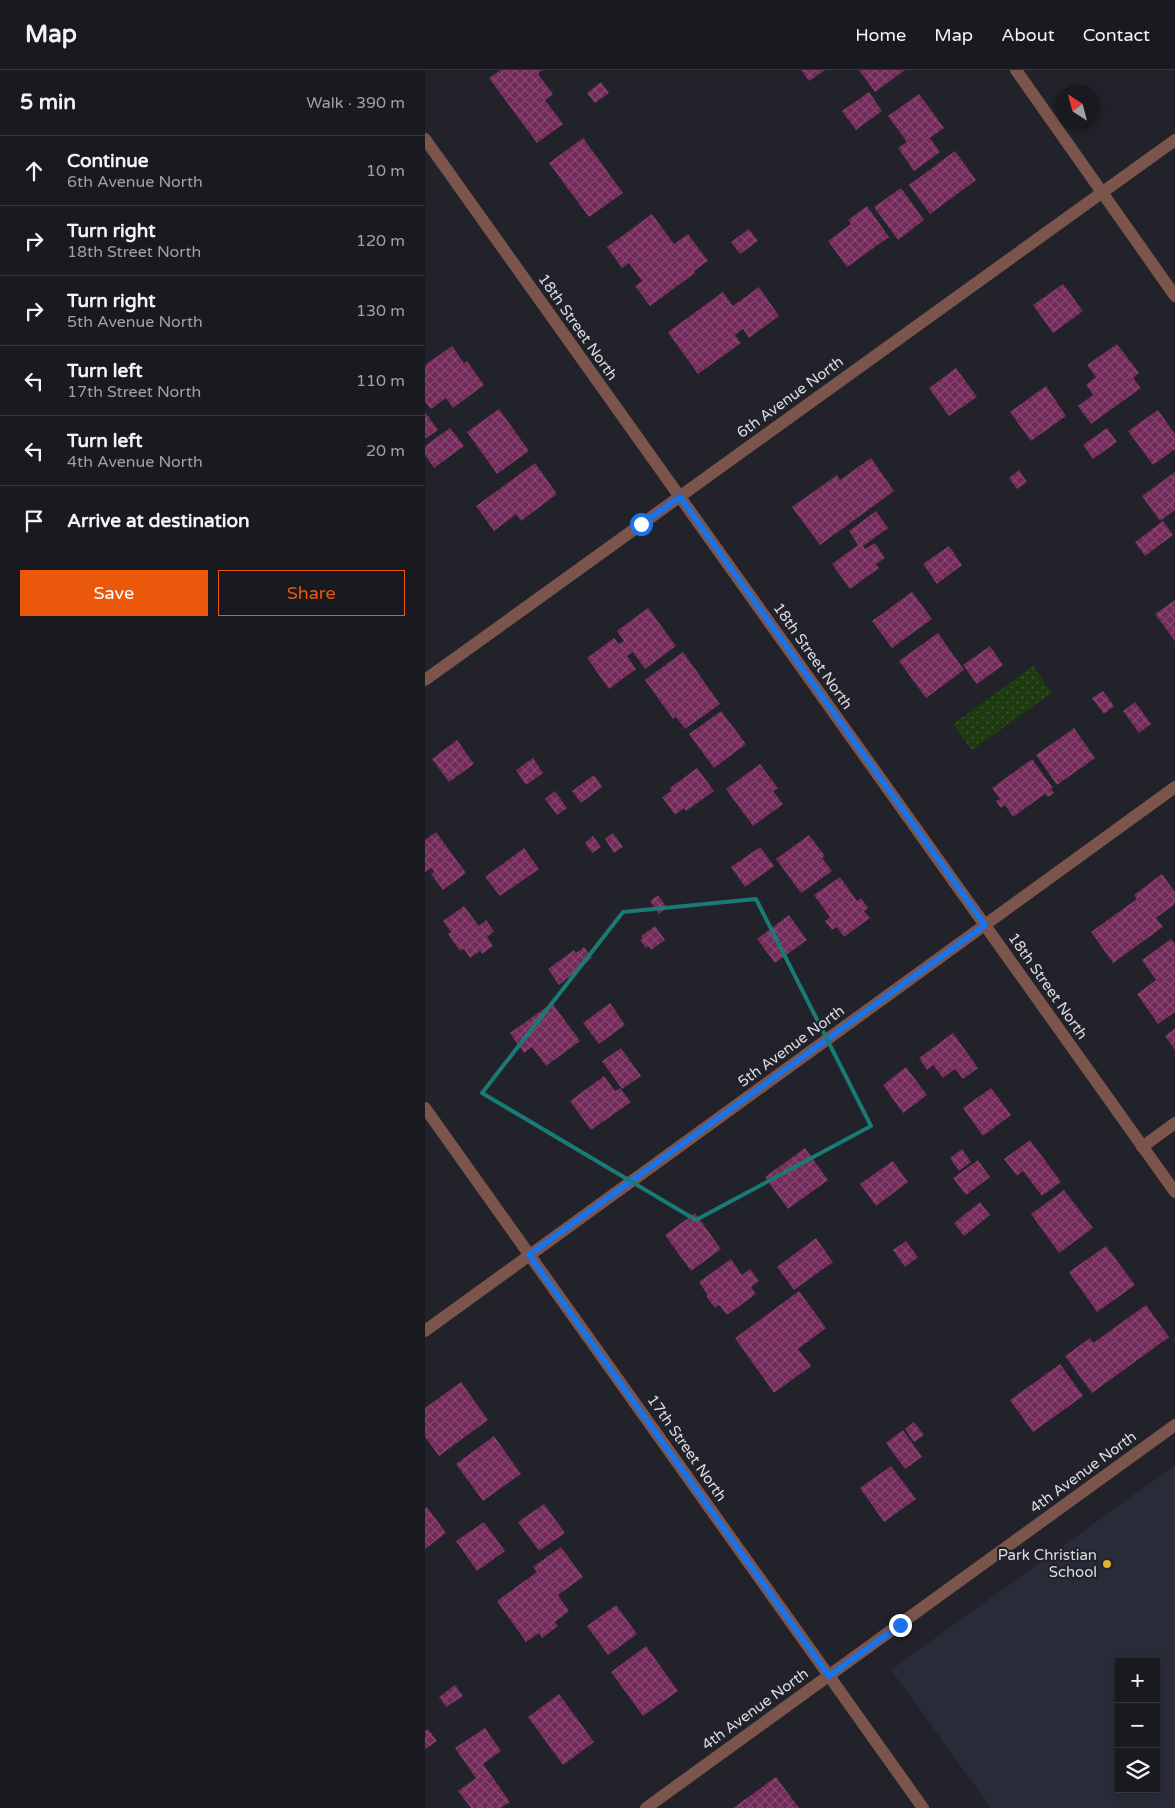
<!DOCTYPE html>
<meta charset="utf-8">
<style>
body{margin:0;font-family:"Varela Round",sans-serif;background:#26272d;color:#f1f3f6}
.controls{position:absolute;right:15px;bottom:15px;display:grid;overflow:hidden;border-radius:0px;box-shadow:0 2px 8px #0003}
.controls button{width:45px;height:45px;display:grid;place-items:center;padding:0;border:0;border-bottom:1px solid #37383e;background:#191a20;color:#f1f3f6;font:25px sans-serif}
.compass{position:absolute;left:630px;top:15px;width:45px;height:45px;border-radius:50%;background:#191a20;box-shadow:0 2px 8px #0003;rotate:324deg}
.stop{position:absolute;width:15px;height:15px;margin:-11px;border:4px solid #1a73e8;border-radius:50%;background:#fff}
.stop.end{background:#1a73e8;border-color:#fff;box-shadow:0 1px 5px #0008}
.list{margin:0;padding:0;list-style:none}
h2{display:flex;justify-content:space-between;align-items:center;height:65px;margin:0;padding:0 20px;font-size:21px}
h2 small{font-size:16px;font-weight:400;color:#9fa1a5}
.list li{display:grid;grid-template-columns:32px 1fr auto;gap:15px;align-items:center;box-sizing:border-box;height:70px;padding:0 20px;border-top:1px solid #37383e}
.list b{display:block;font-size:19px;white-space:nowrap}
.list p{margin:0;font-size:16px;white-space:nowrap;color:#9fa1a5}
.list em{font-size:16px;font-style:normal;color:#9fa1a5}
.actions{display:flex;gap:10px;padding:15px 20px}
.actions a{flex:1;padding:11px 0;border:1px solid #ea580c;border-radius:0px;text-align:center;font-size:18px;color:#ea580c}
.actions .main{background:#ea580c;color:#fff}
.icon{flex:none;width:28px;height:28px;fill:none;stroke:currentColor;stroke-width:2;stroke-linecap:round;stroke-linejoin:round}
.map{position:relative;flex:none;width:750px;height:1738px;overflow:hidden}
header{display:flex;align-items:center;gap:30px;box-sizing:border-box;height:70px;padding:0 25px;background:#191a20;border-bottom:1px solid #37383e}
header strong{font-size:24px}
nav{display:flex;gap:28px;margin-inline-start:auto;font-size:18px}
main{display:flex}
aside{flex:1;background:#191a20}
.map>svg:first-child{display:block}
.built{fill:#2a2b38;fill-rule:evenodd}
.garden{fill:url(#garden-dots)}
.building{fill:url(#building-cross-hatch)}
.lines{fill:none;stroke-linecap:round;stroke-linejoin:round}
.lane{stroke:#7b554b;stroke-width:12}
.street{stroke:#7b554b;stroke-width:12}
.route{stroke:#1a73e8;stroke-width:6}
.marked{fill:none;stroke:#197b74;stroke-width:4;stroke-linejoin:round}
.poi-dot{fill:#e3ae34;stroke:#21222a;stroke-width:2}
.labels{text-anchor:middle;stroke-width:4.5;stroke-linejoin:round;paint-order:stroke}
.street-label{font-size:15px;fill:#dcdde3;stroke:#21222a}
.poi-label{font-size:15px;fill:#dcdde3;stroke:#21222a;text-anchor:end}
</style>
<header>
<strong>Map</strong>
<nav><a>Home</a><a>Map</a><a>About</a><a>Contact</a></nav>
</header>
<main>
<aside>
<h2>5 min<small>Walk · 390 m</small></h2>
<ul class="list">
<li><svg class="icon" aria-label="ahead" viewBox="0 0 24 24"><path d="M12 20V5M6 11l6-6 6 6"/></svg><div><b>Continue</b><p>6th Avenue North</p></div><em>10 m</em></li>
<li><svg class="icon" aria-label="right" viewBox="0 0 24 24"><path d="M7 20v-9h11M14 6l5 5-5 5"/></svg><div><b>Turn right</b><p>18th Street North</p></div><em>120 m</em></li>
<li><svg class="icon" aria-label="right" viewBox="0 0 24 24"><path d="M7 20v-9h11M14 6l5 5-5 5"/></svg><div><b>Turn right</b><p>5th Avenue North</p></div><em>130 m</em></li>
<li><svg class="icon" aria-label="left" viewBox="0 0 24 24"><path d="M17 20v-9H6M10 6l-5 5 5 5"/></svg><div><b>Turn left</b><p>17th Street North</p></div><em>110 m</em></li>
<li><svg class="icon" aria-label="left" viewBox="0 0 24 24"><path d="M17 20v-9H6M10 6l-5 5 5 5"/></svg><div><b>Turn left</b><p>4th Avenue North</p></div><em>20 m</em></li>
<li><svg class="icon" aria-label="arrive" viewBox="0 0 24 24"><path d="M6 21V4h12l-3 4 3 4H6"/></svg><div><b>Arrive at destination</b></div></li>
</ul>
<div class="actions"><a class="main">Save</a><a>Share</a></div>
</aside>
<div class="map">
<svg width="750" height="1738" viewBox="0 0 750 1738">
<defs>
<pattern id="garden-dots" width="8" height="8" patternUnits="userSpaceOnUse" patternTransform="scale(1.25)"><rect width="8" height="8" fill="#1e3a10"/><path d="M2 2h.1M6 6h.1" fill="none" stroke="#3e5633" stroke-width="1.8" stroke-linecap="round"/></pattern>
<pattern id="building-cross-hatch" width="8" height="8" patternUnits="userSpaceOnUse" patternTransform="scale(1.25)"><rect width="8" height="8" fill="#732a59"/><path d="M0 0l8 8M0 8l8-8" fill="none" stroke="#864871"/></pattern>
</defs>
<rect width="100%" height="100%" fill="#21222a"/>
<!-- built -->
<path class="built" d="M 750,1395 L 750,1738 L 566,1738 L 466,1600 ZM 694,1592 L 731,1592 L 731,1719 L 694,1719 Z"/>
<!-- garden -->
<path class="garden" d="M 608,596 L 627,623 L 547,680 L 528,654 Z"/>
<!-- building -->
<g class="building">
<path d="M 76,0 L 118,0 L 113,4 L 128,24 L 120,30 L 138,54 L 112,73 L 64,8 Z"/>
<path d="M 376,0 L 400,0 L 384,11 Z"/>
<path d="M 434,0 L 480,0 L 450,22 Z"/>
<path d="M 176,12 L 184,23 L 170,33 L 162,23 Z"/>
<path d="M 444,22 L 457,41 L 431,60 L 417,41 Z"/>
<path d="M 494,24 L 519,58 L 505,68 L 515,82 L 489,101 L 473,78 L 482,72 L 463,46 Z"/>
<path d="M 158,68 L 198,123 L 164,147 L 124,93 Z"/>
<path d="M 530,81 L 551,110 L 505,144 L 484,115 Z"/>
<path d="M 476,118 L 499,150 L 473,170 L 449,137 Z"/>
<path d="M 442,136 L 464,167 L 422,197 L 403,171 L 426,154 L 423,150 Z"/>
<path d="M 227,144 L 249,174 L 263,164 L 283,191 L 269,201 L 270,203 L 225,236 L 210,216 L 217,211 L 204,193 L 197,198 L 182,177 Z"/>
<path d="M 324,159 L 333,171 L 315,184 L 306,172 Z"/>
<path d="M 638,214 L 658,241 L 628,263 L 608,235 Z"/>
<path d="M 334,217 L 354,246 L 324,268 L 318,259 L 310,265 L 316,273 L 273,304 L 243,262 L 298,222 L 308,236 Z"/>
<path d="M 692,274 L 714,303 L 708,308 L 716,318 L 666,354 L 653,336 L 668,325 L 661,315 L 671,307 L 662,295 Z"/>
<path d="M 27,276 L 39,293 L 42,291 L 59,315 L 28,338 L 21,328 L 6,339 L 0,332 L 0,295 Z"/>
<path d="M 531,298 L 552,327 L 524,346 L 504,318 Z"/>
<path d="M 621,316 L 641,346 L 606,371 L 585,342 Z"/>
<path d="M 74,339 L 104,381 L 72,404 L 42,362 Z"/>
<path d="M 733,340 L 750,364 L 750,379 L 728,395 L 703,361 Z"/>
<path d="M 0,342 L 13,360 L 0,369 Z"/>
<path d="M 25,358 L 39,376 L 9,398 L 0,385 L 0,376 Z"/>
<path d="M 682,358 L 692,372 L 668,389 L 658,375 Z"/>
<path d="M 446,388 L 469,421 L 395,475 L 367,437 L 412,405 L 415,410 Z"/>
<path d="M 110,393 L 132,424 L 96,451 L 91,444 L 69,461 L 51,436 Z"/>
<path d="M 594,400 L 602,412 L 592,419 L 584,408 Z"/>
<path d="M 750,402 L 750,440 L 735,451 L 717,426 Z"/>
<path d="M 451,441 L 463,458 L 438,476 L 440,479 L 450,473 L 460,488 L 451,494 L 454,498 L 425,519 L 407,494 L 433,475 L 424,461 Z"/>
<path d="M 738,451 L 748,465 L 720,486 L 710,472 Z"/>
<path d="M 524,476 L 537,495 L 512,514 L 498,494 Z"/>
<path d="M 487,522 L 507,549 L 467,578 L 447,551 Z"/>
<path d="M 750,530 L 750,571 L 730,544 Z"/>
<path d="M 223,538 L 251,576 L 220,599 L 208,582 L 202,586 L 211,599 L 184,619 L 162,588 L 189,568 L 194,574 L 199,571 L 192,561 Z"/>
<path d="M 513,563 L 539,600 L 501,628 L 474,591 Z"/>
<path d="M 565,576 L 578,595 L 552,614 L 538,595 Z"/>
<path d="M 258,582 L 295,634 L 260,659 L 251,647 L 248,649 L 220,610 Z"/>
<path d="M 678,621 L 689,636 L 679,644 L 667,628 Z"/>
<path d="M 710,632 L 726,654 L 714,663 L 698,641 Z"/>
<path d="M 296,641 L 321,674 L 289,698 L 264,664 Z"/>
<path d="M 649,658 L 670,688 L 632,715 L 611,685 Z"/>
<path d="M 32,670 L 49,694 L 24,712 L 7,689 Z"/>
<path d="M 108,688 L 118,703 L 101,715 L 91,700 Z"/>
<path d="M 607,689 L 628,718 L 626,719 L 629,723 L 623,727 L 620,724 L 588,747 L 580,735 L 576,738 L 571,731 L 575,729 L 567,718 Z"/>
<path d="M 335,694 L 353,718 L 348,721 L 358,734 L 328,756 L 301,719 Z"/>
<path d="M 272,698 L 289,721 L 261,741 L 259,738 L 250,745 L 237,727 L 246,721 L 245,718 Z"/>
<path d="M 169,705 L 177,717 L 156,733 L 147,721 Z"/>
<path d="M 130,721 L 142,738 L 132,745 L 120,729 Z"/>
<path d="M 11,762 L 41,803 L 18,820 L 6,804 L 9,802 L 7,798 L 0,802 L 0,770 Z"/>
<path d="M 188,763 L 198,777 L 189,783 L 180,769 Z"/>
<path d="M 384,765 L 400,786 L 397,788 L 407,801 L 376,823 L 351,789 Z"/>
<path d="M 168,766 L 176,777 L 167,783 L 160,773 Z"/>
<path d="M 335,777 L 349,796 L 320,817 L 306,797 Z"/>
<path d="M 99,778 L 114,799 L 75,826 L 60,807 Z"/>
<path d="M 737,804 L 750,822 L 750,834 L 731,848 L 738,857 L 688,893 L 666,862 L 712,829 L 709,825 Z"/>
<path d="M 415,807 L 432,831 L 436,828 L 443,838 L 439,841 L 445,848 L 419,867 L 412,857 L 407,860 L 400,851 L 405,847 L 389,825 Z"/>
<path d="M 233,825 L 242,838 L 234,844 L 225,831 Z"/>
<path d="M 39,836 L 54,856 L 61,850 L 69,861 L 62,867 L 68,876 L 57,884 L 55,881 L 45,888 L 39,879 L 35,881 L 23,864 L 26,862 L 18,851 Z"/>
<path d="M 364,845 L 382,870 L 350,893 L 332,869 Z"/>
<path d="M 230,856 L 240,870 L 226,880 L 223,876 L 221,878 L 215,870 L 218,868 L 216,866 Z"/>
<path d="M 746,869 L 750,874 L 750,942 L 733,954 L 712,924 L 731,910 L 717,890 Z"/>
<path d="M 159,877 L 167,888 L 134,915 L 123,899 L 149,880 L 151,883 Z"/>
<path d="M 127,933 L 155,971 L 121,996 L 107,977 L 99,983 L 85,963 Z"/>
<path d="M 185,933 L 200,955 L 174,974 L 158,953 Z"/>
<path d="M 750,958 L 750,980 L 740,966 Z"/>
<path d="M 528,963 L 553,998 L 538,1009 L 530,999 L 518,1008 L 508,995 L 502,1000 L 494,988 Z"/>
<path d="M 196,978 L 216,1006 L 197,1019 L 177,991 Z"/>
<path d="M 481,997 L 502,1025 L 478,1043 L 458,1015 Z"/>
<path d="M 179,1006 L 190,1021 L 195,1018 L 206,1032 L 166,1060 L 145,1031 Z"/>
<path d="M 566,1018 L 586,1045 L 558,1066 L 538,1038 Z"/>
<path d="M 605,1070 L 636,1112 L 617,1126 L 598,1101 L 592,1106 L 579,1089 Z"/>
<path d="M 380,1078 L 403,1110 L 363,1139 L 340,1107 Z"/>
<path d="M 537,1079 L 546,1092 L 534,1101 L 525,1088 Z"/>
<path d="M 553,1090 L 565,1107 L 541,1125 L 528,1108 Z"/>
<path d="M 468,1091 L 483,1112 L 451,1136 L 435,1114 Z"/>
<path d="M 639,1120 L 668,1158 L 634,1183 L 606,1144 Z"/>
<path d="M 555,1132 L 565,1145 L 539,1166 L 529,1153 Z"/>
<path d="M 270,1143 L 296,1179 L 266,1201 L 240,1165 Z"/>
<path d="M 391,1168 L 408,1192 L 369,1220 L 352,1197 Z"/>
<path d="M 481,1171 L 493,1187 L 480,1197 L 468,1180 Z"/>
<path d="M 681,1176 L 710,1215 L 672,1242 L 644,1202 Z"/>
<path d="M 306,1189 L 317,1205 L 325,1199 L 334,1211 L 326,1217 L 331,1224 L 302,1245 L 294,1235 L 290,1238 L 281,1226 L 283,1225 L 274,1212 Z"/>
<path d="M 374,1221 L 401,1258 L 373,1279 L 386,1296 L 349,1323 L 310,1268 Z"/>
<path d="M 721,1235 L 744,1267 L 667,1323 L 640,1286 L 665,1268 L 668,1273 Z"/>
<path d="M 635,1294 L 658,1326 L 608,1362 L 585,1330 Z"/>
<path d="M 36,1312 L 63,1350 L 14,1386 L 0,1367 L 0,1338 Z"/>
<path d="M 489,1352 L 499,1365 L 489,1372 L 480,1359 Z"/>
<path d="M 478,1360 L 497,1387 L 480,1399 L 461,1373 Z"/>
<path d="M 69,1366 L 96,1404 L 58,1431 L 31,1394 Z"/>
<path d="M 466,1396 L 491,1429 L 459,1452 L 435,1418 Z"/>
<path d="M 119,1434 L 140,1463 L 114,1481 L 93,1452 Z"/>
<path d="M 2,1437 L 21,1463 L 0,1479 L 0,1439 Z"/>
<path d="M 59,1452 L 80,1481 L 52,1501 L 31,1471 Z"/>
<path d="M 136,1477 L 158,1507 L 133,1525 L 144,1541 L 130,1552 L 133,1556 L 117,1568 L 114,1563 L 101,1572 L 72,1531 L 112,1502 L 108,1497 Z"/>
<path d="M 191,1535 L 212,1564 L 183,1585 L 162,1556 Z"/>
<path d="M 221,1576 L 253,1621 L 218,1646 L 186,1602 Z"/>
<path d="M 30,1615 L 38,1626 L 21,1637 L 14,1627 Z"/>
<path d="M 134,1624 L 169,1672 L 138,1695 L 103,1647 Z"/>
<path d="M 60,1658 L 76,1681 L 58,1694 L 85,1732 L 76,1738 L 46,1738 L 33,1721 L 51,1708 L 30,1678 Z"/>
<path d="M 3,1659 L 12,1671 L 0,1679 L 0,1661 Z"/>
<path d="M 351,1707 L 374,1738 L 308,1738 Z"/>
</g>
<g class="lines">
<!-- lane -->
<path class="lane" d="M 717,1077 L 750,1053"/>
<!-- street -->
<g class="street">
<path d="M 591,0 L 750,226"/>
<path d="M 0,69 L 750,1122"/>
<path d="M 0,610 L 750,70"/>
<path d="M 0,1038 L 498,1738"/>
<path d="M 0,1261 L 750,717"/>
<path d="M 221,1738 L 750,1355"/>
</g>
</g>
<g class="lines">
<!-- route -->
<path class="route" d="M 216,454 L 255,427 L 560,855 L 104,1185 L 404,1606 L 475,1555"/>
</g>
<!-- marked area -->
<path class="marked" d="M 331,829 L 446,1056 L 271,1150 L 57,1023 L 198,842 Z"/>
<!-- markers -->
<circle class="poi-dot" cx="682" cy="1494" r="5"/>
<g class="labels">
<!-- street labels -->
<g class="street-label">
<text transform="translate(153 257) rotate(55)" y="5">18th Street North</text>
<text transform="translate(365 327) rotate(-36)" y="5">6th Avenue North</text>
<text transform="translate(388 586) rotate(55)" y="5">18th Street North</text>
<text transform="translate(623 916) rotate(55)" y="5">18th Street North</text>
<text transform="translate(366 976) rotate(-36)" y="5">5th Avenue North</text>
<text transform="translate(262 1378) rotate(55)" y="5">17th Street North</text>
<text transform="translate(658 1402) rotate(-36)" y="5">4th Avenue North</text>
<text transform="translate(330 1639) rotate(-36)" y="5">4th Avenue North</text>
</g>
<!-- poi labels -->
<g class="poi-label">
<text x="672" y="1490">Park Christian<tspan x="672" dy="17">School</tspan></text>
</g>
</g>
</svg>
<div class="controls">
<button>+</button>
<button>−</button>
<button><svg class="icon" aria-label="layers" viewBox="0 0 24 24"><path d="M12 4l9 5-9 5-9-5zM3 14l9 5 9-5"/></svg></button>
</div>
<svg class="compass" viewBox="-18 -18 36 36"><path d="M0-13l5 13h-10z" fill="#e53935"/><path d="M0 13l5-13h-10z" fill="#9fa1a5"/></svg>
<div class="stop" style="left:216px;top:454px"></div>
<div class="stop end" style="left:475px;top:1555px"></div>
</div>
</main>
